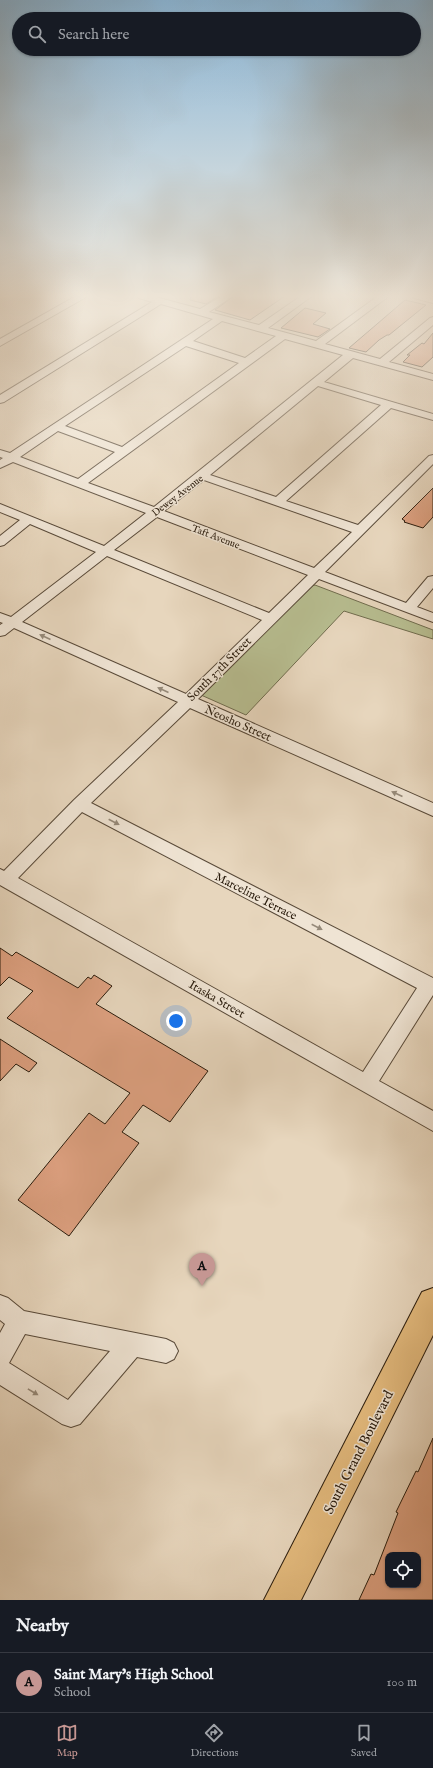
<!DOCTYPE html>
<style>
body{margin:0;font-family:"IM FELL English",serif;background:#20242c;color:#f1f3f6}
.controls{position:absolute;right:12px;bottom:12px;display:grid;overflow:hidden;border-radius:8px;box-shadow:0 1px 3px #0004}
.controls button{width:36px;height:36px;display:grid;place-items:center;padding:0;border:0;border-bottom:1px solid #363941;background:#171b24;color:#f1f3f6;font:20px sans-serif}
.you{position:absolute;left:176px;top:1021px;width:14px;height:14px;margin:-10px;border:3px solid #fff;border-radius:50%;background:#1a73e8;box-shadow:0 0 0 6px #1a73e833}
.badge{display:grid;place-items:center;width:26px;height:26px;border-radius:50%;background:#c59692;color:#111;font-size:13px;font-weight:700}
.pin{position:absolute;translate:-50% -33px;filter:drop-shadow(0 1px 2px #0008)}
.pin::after{content:'';position:absolute;top:21px;width:14px;height:12px;background:inherit;clip-path:polygon(0 0,100% 0,50% 100%)}
.list{margin:0;padding:0;list-style:none}
h2{display:flex;justify-content:space-between;align-items:center;height:52px;margin:0;padding:0 16px;font-size:17px}
h2 small{font-size:13px;font-weight:400;color:#9ea1a6}
.list li{display:grid;grid-template-columns:26px 1fr auto;gap:12px;align-items:center;box-sizing:border-box;height:60px;padding:0 16px;border-top:1px solid #363941}
.list b{display:block;font-size:15px;white-space:nowrap}
.list p{margin:0;font-size:13px;white-space:nowrap;color:#9ea1a6}
.list em{font-size:13px;font-style:normal;color:#9ea1a6}
.icon{flex:none;width:22px;height:22px;fill:none;stroke:currentColor;stroke-width:2;stroke-linecap:round;stroke-linejoin:round}
.map{position:relative;flex:none;width:433px;height:1600px;overflow:hidden}
.search{position:absolute;background:#171b24;box-shadow:0 1px 3px #0004;left:12px;right:12px;top:12px;height:44px;display:flex;align-items:center;gap:10px;box-sizing:border-box;padding:0 14px;border-radius:22px;color:#9ea1a6;font-size:15px}
.sheet{height:112px;background:#171b24}
nav{display:flex;justify-content:space-around;align-items:center;box-sizing:border-box;height:56px;border-top:1px solid #363941;background:#171b24;font-size:11px;color:#9ea1a6}
nav a{display:grid;justify-items:center;gap:2px}
nav .on{color:#c59692}
.map>svg:first-child{display:block}
.green{fill:#b7bd90;stroke:#706c4e}
.building{fill:#dea181;stroke:#2a1c0d;fill-rule:evenodd}
.lines{fill:none;stroke-linecap:round;stroke-linejoin:round}
.minor-casing{stroke:#594a39;stroke-width:2}
.major-casing{stroke:#2a1c0d;stroke-width:2}
.minor{fill:#efe4d4;fill-rule:evenodd}
.major{fill:#e4bb7e;fill-rule:evenodd}
.oneway{fill:#968a7a}
.labels{text-anchor:middle;stroke-width:3;stroke-linejoin:round;paint-order:stroke}
.far-street-label{font-size:10px;fill:#2a1c0d;stroke:#efe4d4}
.street-label{font-size:12px;fill:#2a1c0d;stroke:#efe4d4}
.near-street-label{font-size:14px;fill:#2a1c0d;stroke:#efe4d4}
</style>
<div class="map">
<svg width="433" height="1600" viewBox="0 0 433 1600">
<rect width="100%" height="100%" fill="#e7d6bd"/>
<filter id="stains"><feTurbulence type="fractalNoise" baseFrequency=".005" numOctaves="4"/><feColorMatrix values="0 0 0 0 .2 0 0 0 0 .09 0 0 0 0 .02 0 0 0 .5 -.17"/></filter>
<radialGradient id="worn" r=".72"><stop offset=".6" stop-color="#630" stop-opacity="0"/><stop offset="1" stop-color="#630" stop-opacity=".3"/></radialGradient>
<!-- green -->
<path class="green" d="M 315,585 L 433,630 L 433,639 L 344,611 L 246,715 L 201,695 L 309,587 Z"/>
<!-- building -->
<g class="building">
<path d="M 191,296 L 219,296 L 206,304 L 190,300 Z"/>
<path d="M 234,296 L 285,296 L 250,320 L 215,310 Z"/>
<path d="M 405,300 L 426,305 L 389,335 L 387,335 L 379,340 L 366,352 L 349,348 Z"/>
<path d="M 305,308 L 326,313 L 313,324 L 330,329 L 318,337 L 281,328 Z"/>
<path d="M 433,333 L 433,357 L 422,367 L 403,362 L 410,355 L 407,355 L 422,343 L 424,344 Z"/>
<path d="M 433,488 L 433,517 L 423,528 L 404,522 L 405,521 L 402,519 Z"/>
<path d="M 0,948 L 12,956 L 16,952 L 78,988 L 88,977 L 91,979 L 94,975 L 112,986 L 96,1004 L 208,1071 L 170,1122 L 143,1105 L 122,1132 L 139,1143 L 69,1236 L 18,1200 L 89,1113 L 105,1124 L 130,1093 L 7,1018 L 33,991 L 9,977 L 0,986 Z"/>
<path d="M 0,1039 L 37,1063 L 29,1072 L 16,1064 L 0,1081 Z"/>
<path d="M 433,1438 L 433,1600 L 359,1600 L 371,1574 L 374,1575 L 398,1513 L 396,1512 L 416,1471 L 418,1472 ZM 388,1555 L 418,1555 L 418,1585 L 388,1585 Z"/>
</g>
<g class="lines">
<!-- minor casing -->
<g class="minor-casing">
<g id="minor">
<path d="M 76,296 L 88,296 L 0,346 L 0,339 Z"/>
<path d="M 137,296 L 152,296 L 200,309 L 222,296 L 233,296 L 209,312 L 259,325 L 301,296 L 312,296 L 268,328 L 316,341 L 378,296 L 389,296 L 325,344 L 380,359 L 430,318 L 433,317 L 433,325 L 389,362 L 433,374 L 433,380 L 353,358 L 324,382 L 433,414 L 433,420 L 391,408 L 286,501 L 358,525 L 429,456 L 433,455 L 433,464 L 325,572 L 406,603 L 428,577 L 433,576 L 433,588 L 417,607 L 433,613 L 433,622 L 319,579 L 198,699 L 433,803 L 433,816 L 190,708 L 91,803 L 433,978 L 433,995 L 379,1081 L 433,1111 L 433,1131 L 0,885 L 0,869 L 4,871 L 74,800 L 178,702 L 14,628 L 5,635 L 0,636 L 0,625 L 3,623 L 0,622 L 0,613 L 11,617 L 96,552 L 30,524 L 4,545 L 0,546 L 0,536 L 20,520 L 0,512 L 0,504 L 104,546 L 146,513 L 13,462 L 0,468 L 0,460 L 3,458 L 0,457 L 0,450 L 10,453 L 213,319 L 161,304 L 4,402 L 0,403 L 0,395 L 152,302 L 139,298 ZM 222,321 L 276,336 L 245,358 L 193,341 ZM 285,339 L 343,355 L 154,507 L 88,483 ZM 186,346 L 239,363 L 122,447 L 65,426 ZM 318,386 L 381,405 L 276,497 L 210,475 ZM 58,431 L 115,452 L 78,479 L 20,457 ZM 204,480 L 352,532 L 314,568 L 164,511 ZM 157,517 L 308,575 L 269,613 L 114,550 ZM 107,556 L 262,620 L 186,694 L 22,622 ZM 82,812 L 417,988 L 363,1072 L 18,878 Z"/>
<path d="M 412,296 L 433,297 L 433,303 L 414,298 Z"/>
<path d="M 0,1295 L 8,1298 L 24,1311 L 166,1339 L 174,1343 L 178,1351 L 174,1359 L 166,1363 L 137,1357 L 80,1424 L 71,1427 L 62,1424 L 0,1385 L 0,1333 L 5,1324 L 0,1320 ZM 25,1334 L 110,1351 L 68,1400 L 9,1363 Z"/>
</g>
</g>
<!-- major casing -->
<g class="major-casing">
<path id="major" d="M 433,1288 L 433,1335 L 301,1600 L 264,1600 L 422,1292 Z"/>
</g>
<!-- minor -->
<use href="#minor" class="minor"/>
<!-- major -->
<use href="#major" class="major"/>
</g>
<!-- one-way arrows -->
<defs><path id="oneway-solid" d="M-6-.8H1V-3.2L6.5 0L1 3.2V.8H-6Z"/></defs>
<g class="oneway">
<use href="#oneway-solid" transform="translate(45 637) rotate(-156)"/>
<use href="#oneway-solid" transform="translate(163 690) rotate(-156)"/>
<use href="#oneway-solid" transform="translate(397 794) rotate(-156)"/>
<use href="#oneway-solid" transform="translate(114 822) rotate(27)"/>
<use href="#oneway-solid" transform="translate(317 927) rotate(27)"/>
<use href="#oneway-solid" transform="translate(33 1392) rotate(31)"/>
</g>
<!-- sky -->
<linearGradient id="sky" x2="0" y2="1"><stop stop-color="#89b5d6"/><stop offset="0.57" stop-color="#f4ede1"/><stop offset="1" stop-color="#f4ede1" stop-opacity="0"/></linearGradient>
<rect width="433" height="520" fill="url(#sky)"/>
<g class="labels">
<!-- far-street labels -->
<g class="far-street-label">
<text transform="translate(177 495) rotate(-37)" y="4">Dewey Avenue</text>
<text transform="translate(216 536) rotate(21)" y="4">Taft Avenue</text>
</g>
<!-- street labels -->
<g class="street-label">
<text transform="translate(219 669) rotate(-45)" y="4">South 37th Street</text>
<text transform="translate(238 723) rotate(24)" y="4">Neosho Street</text>
<text transform="translate(256 896) rotate(27)" y="4">Marceline Terrace</text>
<text transform="translate(217 999) rotate(30)" y="4">Itaska Street</text>
</g>
<!-- near-street labels -->
<g class="near-street-label">
<text transform="translate(358 1452) rotate(-63)" y="5">South Grand Boulevard</text>
</g>
</g>
<rect width="100%" height="100%" filter="url(#stains)"/>
<rect width="100%" height="100%" fill="url(#worn)"/>
</svg>
<div class="controls">
<button><svg class="icon" aria-label="locate" viewBox="0 0 24 24"><circle cx="12" cy="12" r="6"/><path d="M12 2v4M12 18v4M2 12h4M18 12h4"/></svg></button>
</div>
<div class="you"></div>
<div class="pin badge" style="left:202px;top:1286px">A</div>
<div class="search"><svg class="icon" aria-label="search" viewBox="0 0 24 24"><circle cx="10" cy="10" r="6"/><path d="M15 15l6 6"/></svg>Search here</div>
</div>
<section class="sheet">
<h2>Nearby<small></small></h2>
<ul class="list">
<li><span class="badge">A</span><div><b>Saint Mary's High School</b><p>School</p></div><em>100 m</em></li>
</ul>
</section>
<nav>
<a class="on"><svg class="icon" aria-label="map" viewBox="0 0 24 24"><path d="M3 6l6-2 6 2 6-2v14l-6 2-6-2-6 2zM9 4v14M15 6v14"/></svg>Map</a>
<a><svg class="icon" aria-label="directions" viewBox="0 0 24 24"><path d="M12 3l9 9-9 9-9-9zM9 14v-3h6M13 9l2 2-2 2"/></svg>Directions</a>
<a><svg class="icon" aria-label="saved" viewBox="0 0 24 24"><path d="M7 4h10v16l-5-4-5 4z"/></svg>Saved</a>
</nav>
